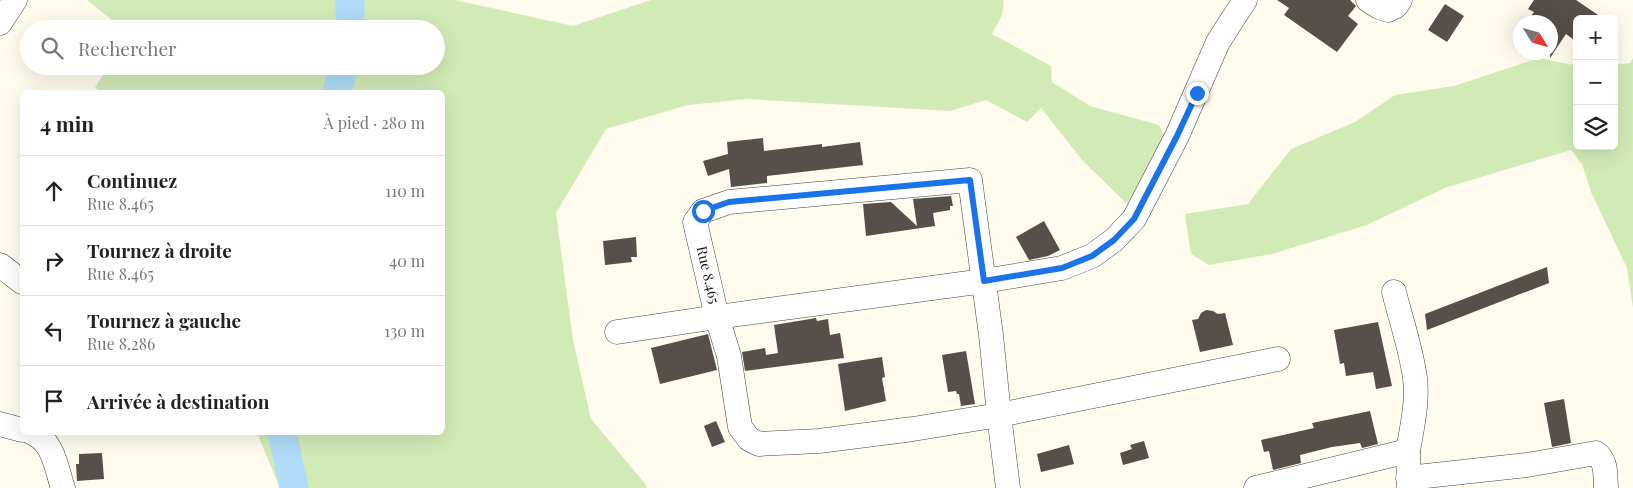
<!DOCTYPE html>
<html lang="fr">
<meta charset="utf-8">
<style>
body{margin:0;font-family:"Playfair Display",serif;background:#f2f2f2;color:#222}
.controls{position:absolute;right:15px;top:15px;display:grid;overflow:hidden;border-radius:8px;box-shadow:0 5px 20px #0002}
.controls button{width:45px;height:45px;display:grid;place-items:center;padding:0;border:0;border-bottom:1px solid #e0e0e0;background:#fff;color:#222;font:25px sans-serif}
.compass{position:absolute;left:1513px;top:15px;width:45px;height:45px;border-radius:50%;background:#fff;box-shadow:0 5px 20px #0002;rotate:127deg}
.stop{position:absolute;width:15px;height:15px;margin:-11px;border:4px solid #1a73e8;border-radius:50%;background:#fff}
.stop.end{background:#1a73e8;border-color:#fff;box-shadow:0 1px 5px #0008}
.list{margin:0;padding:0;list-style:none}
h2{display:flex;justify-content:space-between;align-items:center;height:65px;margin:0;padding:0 20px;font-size:21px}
h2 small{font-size:16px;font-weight:400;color:#767676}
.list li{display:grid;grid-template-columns:32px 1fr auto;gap:15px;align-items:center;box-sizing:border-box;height:70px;padding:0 20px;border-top:1px solid #e0e0e0}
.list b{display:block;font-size:19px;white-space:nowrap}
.list p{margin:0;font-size:16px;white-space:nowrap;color:#767676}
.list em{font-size:16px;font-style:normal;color:#767676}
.icon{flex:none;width:28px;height:28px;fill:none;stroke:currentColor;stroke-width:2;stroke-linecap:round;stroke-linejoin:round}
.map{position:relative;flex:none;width:1633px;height:488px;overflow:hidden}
.search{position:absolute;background:#fff;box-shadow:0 5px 20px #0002;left:20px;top:20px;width:425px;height:55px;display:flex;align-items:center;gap:12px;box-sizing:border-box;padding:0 18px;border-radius:28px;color:#767676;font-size:19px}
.panel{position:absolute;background:#fff;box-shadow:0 5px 20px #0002;left:20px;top:90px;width:425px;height:345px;border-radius:8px}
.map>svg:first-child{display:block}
.green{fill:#d1ebb6}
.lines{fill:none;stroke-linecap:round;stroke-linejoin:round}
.river{stroke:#b0dcf9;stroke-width:29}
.building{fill:#574f49}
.minor-casing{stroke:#414141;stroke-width:25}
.minor{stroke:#fff;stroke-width:24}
.route{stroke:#1a73e8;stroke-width:6}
.labels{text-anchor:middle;stroke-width:5;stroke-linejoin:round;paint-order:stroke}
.street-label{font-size:14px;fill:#0e0e0e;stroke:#fff}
</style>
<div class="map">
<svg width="1633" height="488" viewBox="0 0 1633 488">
<rect width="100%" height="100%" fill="#fffcee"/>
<!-- green -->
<g class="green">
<path d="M 87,0 L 350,0 L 350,4 L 359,0 L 455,0 L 573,26 L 651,0 L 1004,0 L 1002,15 L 992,34 L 1051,66 L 1052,82 L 1090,106 L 1159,125 L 1165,137 L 1137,194 L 1126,203 L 1082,160 L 1041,108 L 1027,122 L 986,100 L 950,111 L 747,99 L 688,105 L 606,129 L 556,213 L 573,340 L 591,419 L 646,485 L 647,488 L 280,488 L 257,433 L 442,432 L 442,92 L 100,92 L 95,87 L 109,66 L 436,66 L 436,29 L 123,29 Z"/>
<path d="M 1539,58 L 1577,66 L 1577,146 L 1614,146 L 1614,65 L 1630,63 L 1633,58 L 1633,308 L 1627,268 L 1591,192 L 1582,164 L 1571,150 L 1445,188 L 1367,225 L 1272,254 L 1209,265 L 1191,254 L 1185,214 L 1248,204 L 1291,149 L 1355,122 L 1395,95 L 1454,86 Z"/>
</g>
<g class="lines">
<!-- river -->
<g class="river">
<path d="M 350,0 L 350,29"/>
<path d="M 337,92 L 344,66"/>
<path d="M 282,432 L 294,488"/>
</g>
</g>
<!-- building -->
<g class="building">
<path d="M 1277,0 L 1350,0 L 1356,6 L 1348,16 L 1358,24 L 1337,52 L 1284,15 L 1289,8 Z"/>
<path d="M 1534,0 L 1576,0 L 1604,19 L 1577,19 L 1577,42 L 1566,34 L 1550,58 L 1550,22 L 1527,22 L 1534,12 L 1528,9 Z"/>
<path d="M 1445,4 L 1464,16 L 1447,42 L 1428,30 Z"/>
<path d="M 763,138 L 764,151 L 822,144 L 822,147 L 860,142 L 863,165 L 767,176 L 767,183 L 731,187 L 729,169 L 708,176 L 703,161 L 728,154 L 727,142 Z"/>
<path d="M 951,196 L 953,206 L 950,206 L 950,210 L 933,213 L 935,226 L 866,236 L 863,204 L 891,202 L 917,226 L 913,199 Z"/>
<path d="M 1044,221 L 1060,250 L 1048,256 L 1029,260 L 1016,237 Z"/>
<path d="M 636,237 L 637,257 L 631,257 L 632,262 L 605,265 L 603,241 Z"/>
<path d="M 1547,267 L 1549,283 L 1427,330 L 1425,314 Z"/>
<path d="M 1206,310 L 1213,311 L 1218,314 L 1225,313 L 1233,345 L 1200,352 L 1192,320 L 1198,319 L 1201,313 Z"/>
<path d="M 816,318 L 817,321 L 828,319 L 830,335 L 840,333 L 844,358 L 745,371 L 742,352 L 765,348 L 766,355 L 778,353 L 774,325 Z"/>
<path d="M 1378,322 L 1392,386 L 1376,389 L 1373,372 L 1346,376 L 1344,363 L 1340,364 L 1334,330 Z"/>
<path d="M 708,334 L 717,370 L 660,384 L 651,348 Z"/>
<path d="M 966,351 L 975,404 L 961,406 L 959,394 L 957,394 L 956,391 L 948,392 L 942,355 Z"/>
<path d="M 882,357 L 885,377 L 882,378 L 886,401 L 845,411 L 838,364 Z"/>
<path d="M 1564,399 L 1571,443 L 1552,447 L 1544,403 Z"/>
<path d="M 1370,411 L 1378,444 L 1362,448 L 1360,443 L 1332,447 L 1300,455 L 1301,463 L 1273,470 L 1269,451 L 1264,452 L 1261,440 L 1314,428 L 1312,423 Z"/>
<path d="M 716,421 L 725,442 L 712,447 L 704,426 Z"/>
<path d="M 1144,441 L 1149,458 L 1123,465 L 1120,453 L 1132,449 L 1130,445 Z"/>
<path d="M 1069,445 L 1074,464 L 1041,472 L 1037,454 Z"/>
<path d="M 102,453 L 104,479 L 77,481 L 76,464 L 79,464 L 79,454 Z"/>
</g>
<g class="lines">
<!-- minor casing -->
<g class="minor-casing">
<g id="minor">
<path d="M 1368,0 L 1379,7 L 1388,10 L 1396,6 L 1400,0"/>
<path d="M 0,23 L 15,0"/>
<path d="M 0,265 L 22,282"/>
<path d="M 1394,292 C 1401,320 1411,349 1415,378 C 1418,402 1412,427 1408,451"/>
<path d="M 617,332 L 717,317 L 984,281 L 1062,268 L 1092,256 L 1114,240 L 1134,219 L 1177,136 L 1218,42 L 1245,0"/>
<path d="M 0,424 L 22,430"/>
<path d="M 31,432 C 54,441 56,468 63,488"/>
<path d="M 1408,478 L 1527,465 L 1596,453 C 1607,461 1605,475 1606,488"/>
<path d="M 1008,488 L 999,415 L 991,335 L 970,180 L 729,202 L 703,211 L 695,222 L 717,317 L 729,356 L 740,427 L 749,439 L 759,444 L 819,441 L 913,429 L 999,415 L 1278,359"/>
<path d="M 1256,488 L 1408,451 L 1409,488"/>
</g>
</g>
<!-- minor -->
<use href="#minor" class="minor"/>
</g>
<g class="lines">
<!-- route -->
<path class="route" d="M 703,211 L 729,202 L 970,180 L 984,281 L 1062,268 L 1092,256 L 1114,240 L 1134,219 L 1177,136 L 1197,93"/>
</g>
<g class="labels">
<!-- street labels -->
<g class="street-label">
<text transform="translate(708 275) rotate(77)" y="5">Rue 8.465</text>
</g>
</g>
</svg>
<div class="controls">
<button>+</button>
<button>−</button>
<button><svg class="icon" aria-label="layers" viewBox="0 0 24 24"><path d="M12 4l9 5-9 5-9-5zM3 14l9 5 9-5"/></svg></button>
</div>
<svg class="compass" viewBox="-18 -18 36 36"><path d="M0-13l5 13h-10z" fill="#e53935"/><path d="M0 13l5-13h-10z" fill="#767676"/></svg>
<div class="stop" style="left:703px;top:211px"></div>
<div class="stop end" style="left:1197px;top:93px"></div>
<div class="search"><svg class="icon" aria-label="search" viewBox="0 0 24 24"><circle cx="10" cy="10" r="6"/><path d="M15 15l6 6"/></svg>Rechercher</div>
<section class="panel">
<h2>4 min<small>À pied · 280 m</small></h2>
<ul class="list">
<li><svg class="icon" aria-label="ahead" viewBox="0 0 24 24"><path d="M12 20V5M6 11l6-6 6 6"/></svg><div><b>Continuez</b><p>Rue 8.465</p></div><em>110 m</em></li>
<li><svg class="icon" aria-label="right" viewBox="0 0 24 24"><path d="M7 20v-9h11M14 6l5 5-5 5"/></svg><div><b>Tournez à droite</b><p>Rue 8.465</p></div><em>40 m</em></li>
<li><svg class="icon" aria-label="left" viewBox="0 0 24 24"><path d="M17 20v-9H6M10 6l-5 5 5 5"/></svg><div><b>Tournez à gauche</b><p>Rue 8.286</p></div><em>130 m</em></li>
<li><svg class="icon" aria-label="arrive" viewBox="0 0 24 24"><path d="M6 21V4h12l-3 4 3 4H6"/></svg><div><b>Arrivée à destination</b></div></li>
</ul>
</section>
</div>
